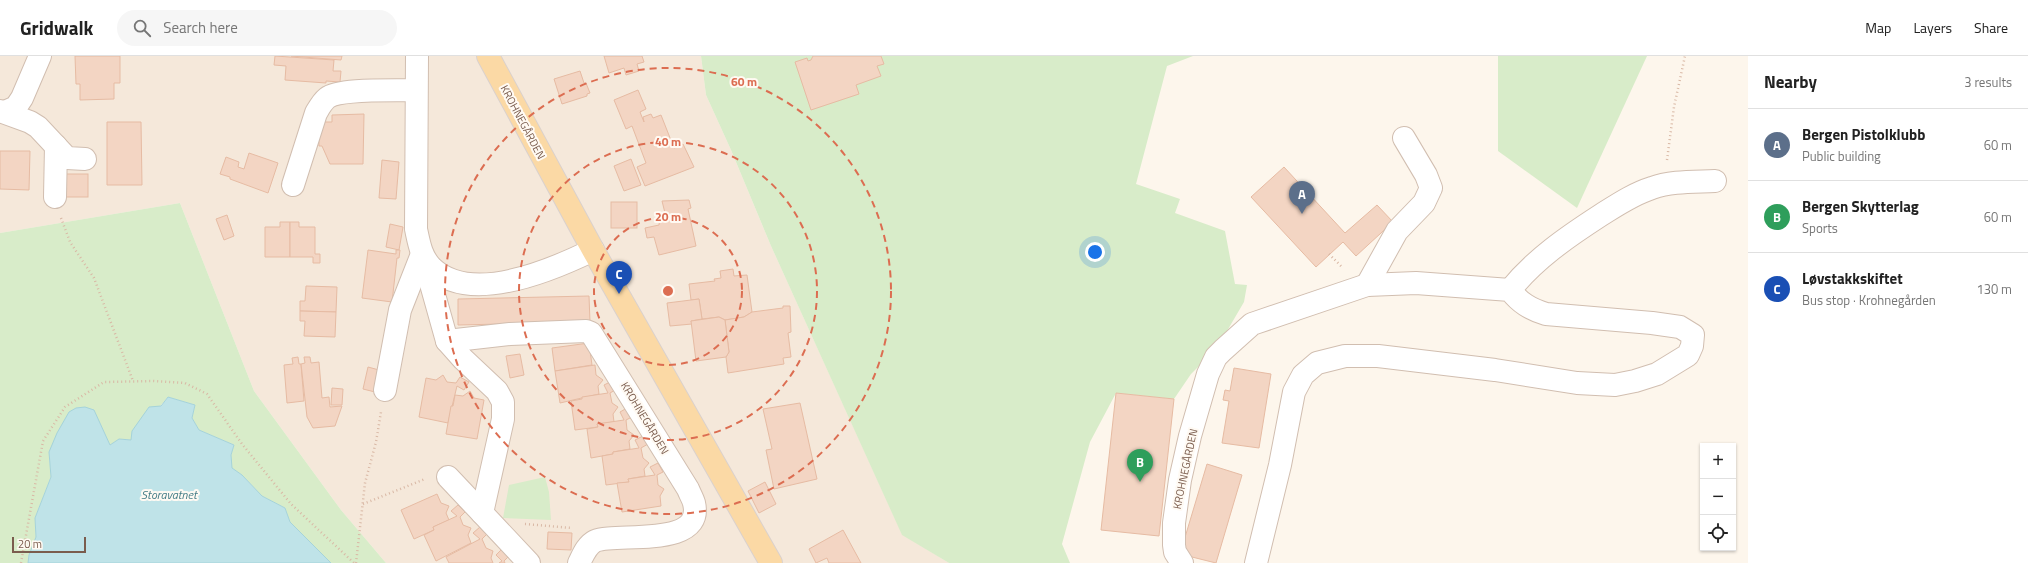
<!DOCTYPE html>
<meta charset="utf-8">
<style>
body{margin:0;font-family:"Titillium Web",sans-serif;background:#f6f6f6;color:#222}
.controls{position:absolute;right:12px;bottom:12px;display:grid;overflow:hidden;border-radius:0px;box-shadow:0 1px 3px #0004}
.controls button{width:36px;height:36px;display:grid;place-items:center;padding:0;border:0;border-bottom:1px solid #e0e0e0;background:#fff;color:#222;font:20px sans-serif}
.scale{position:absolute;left:12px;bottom:10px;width:74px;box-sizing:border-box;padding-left:4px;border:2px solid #7a5c4d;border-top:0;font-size:11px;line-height:14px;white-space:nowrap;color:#7a5c4d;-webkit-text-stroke:3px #fffaf3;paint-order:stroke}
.you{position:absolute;left:1095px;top:196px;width:14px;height:14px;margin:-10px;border:3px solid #fff;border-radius:50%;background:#1a73e8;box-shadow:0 0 0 6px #1a73e833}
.badge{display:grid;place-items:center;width:26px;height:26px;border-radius:50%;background:#db2777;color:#fff;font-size:13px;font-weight:700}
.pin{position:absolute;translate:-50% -33px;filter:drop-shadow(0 1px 2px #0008)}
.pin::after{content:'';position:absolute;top:21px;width:14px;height:12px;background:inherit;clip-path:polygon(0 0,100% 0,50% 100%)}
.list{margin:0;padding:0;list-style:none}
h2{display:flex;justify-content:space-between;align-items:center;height:52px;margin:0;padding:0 16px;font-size:17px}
h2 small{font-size:13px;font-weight:400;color:#767676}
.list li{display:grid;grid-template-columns:26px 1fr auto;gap:12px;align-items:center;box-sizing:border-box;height:72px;padding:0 16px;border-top:1px solid #e0e0e0}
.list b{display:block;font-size:15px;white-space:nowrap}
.list p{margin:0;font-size:13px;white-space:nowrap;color:#767676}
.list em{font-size:13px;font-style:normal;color:#767676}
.icon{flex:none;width:22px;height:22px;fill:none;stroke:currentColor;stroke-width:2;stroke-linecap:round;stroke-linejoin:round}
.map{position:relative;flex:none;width:1748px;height:507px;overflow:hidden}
header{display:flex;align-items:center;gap:24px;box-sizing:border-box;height:56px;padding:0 20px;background:#fff;border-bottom:1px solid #e0e0e0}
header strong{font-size:19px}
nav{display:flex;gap:22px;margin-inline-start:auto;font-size:14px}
.search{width:280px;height:36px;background:#f6f6f6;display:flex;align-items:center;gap:10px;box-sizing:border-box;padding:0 14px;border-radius:22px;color:#767676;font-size:15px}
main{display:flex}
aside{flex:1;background:#fff}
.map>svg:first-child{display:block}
.residential{fill:#f5e8da}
.green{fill:#d8ecc9}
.water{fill:#bfe3e8;stroke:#a5d3da}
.building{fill:#f3d5c3;stroke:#e6bba3}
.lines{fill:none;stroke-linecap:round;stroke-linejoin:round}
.minor-casing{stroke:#d1beb0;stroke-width:24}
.major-casing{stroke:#dad1cd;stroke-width:24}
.path{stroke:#d9b8a5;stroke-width:2.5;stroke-dasharray:1 3;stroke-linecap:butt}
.minor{stroke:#fff;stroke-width:22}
.major{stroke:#fbd9a5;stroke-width:22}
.ring{fill:none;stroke:#dc6d51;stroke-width:2;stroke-dasharray:7 5}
.labels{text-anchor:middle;stroke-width:4;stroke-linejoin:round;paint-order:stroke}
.street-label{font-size:11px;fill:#7a5c4d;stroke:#fffaf3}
.water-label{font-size:12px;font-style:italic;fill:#437c86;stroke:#fffaf3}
.centre{fill:#dc6d51;stroke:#fffaf3;stroke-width:2}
.ring-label{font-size:12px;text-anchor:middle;font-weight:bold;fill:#dc6d51;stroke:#fffaf3;stroke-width:4;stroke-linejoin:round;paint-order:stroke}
</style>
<header>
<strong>Gridwalk</strong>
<div class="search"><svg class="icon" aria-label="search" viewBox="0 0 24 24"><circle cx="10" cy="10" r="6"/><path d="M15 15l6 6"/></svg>Search here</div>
<nav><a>Map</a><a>Layers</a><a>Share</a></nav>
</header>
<main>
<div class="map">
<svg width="1748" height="507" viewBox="0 0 1748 507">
<rect width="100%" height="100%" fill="#fdf6ec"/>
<!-- residential -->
<path class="residential" d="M 0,0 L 701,0 L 706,39 L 731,94 L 771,190 L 902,478 L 949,507 L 386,507 L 341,454 L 254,335 L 180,147 L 0,177 Z"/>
<!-- green -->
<g class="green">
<path d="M 701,0 L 1193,0 L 1167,10 L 1136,128 L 1180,143 L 1175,157 L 1225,175 L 1235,228 L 1247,229 L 1244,246 L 1227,275 L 1206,303 L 1191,318 L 1174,343 L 1116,337 L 1090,386 L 1062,488 L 1070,507 L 949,507 L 902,479 L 771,190 L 731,94 L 706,39 Z"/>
<path d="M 1498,0 L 1647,0 L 1577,152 L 1498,95 Z"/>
<path d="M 180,147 L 254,335 L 341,454 L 386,507 L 331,507 L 290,466 L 285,452 L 262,440 L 242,419 L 231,412 L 231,399 L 234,389 L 199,374 L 192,362 L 195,349 L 168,341 L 131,384 L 119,383 L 110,389 L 101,371 L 49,396 L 51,421 L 35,462 L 36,481 L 29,499 L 28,507 L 0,507 L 0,177 Z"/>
<path d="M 545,421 L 549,436 L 551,464 L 503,462 L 509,429 Z"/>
</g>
<!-- water -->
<path class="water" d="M 168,341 L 195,349 L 192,362 L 199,374 L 234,389 L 231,399 L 232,412 L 242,419 L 262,440 L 285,452 L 290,466 L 331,507 L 28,507 L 29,499 L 36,481 L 35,462 L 51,421 L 49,396 L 57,377 L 69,356 L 76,352 L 85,351 L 94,354 L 110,389 L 119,383 L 131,384 L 132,375 L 149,351 L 161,350 Z"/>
<!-- building -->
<g class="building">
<path d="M 75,0 L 120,0 L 120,27 L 114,27 L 114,43 L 80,44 L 80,28 L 76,28 Z"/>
<path d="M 275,0 L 334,4 L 333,15 L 341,15 L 340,26 L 326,25 L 326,27 L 285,24 L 286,10 L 274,9 Z"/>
<path d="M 291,0 L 342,0 L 341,4 Z"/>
<path d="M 604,0 L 642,0 L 644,6 L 637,8 L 639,15 L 626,19 L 624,12 L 609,17 Z"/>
<path d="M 813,0 L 881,0 L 884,8 L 877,10 L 881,20 L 856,29 L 859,38 L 811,54 L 795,6 L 807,2 L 808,5 L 811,4 Z"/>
<path d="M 580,15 L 584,27 L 586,27 L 590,37 L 587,38 L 587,40 L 562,48 L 554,23 Z"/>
<path d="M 638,34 L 646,53 L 640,56 L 644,66 L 643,61 L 651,58 L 653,62 L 661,59 L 674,92 L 683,88 L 694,111 L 645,130 L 637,111 L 646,107 L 632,70 L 626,73 L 614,44 Z"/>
<path d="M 364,58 L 363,108 L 330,108 L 322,90 L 319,90 L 318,66 L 332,66 L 332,59 Z"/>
<path d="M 107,66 L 141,66 L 142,129 L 107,129 Z"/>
<path d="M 0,95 L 30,95 L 29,134 L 0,133 Z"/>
<path d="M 249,97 L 278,107 L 268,137 L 230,123 L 230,121 L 220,118 L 226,101 L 239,106 L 238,111 L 244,113 Z"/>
<path d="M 631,103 L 641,129 L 624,135 L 614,110 Z"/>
<path d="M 382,104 L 399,106 L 396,143 L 379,142 Z"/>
<path d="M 1284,111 L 1345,177 L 1377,149 L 1393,166 L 1356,200 L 1343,186 L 1316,211 L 1251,141 Z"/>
<rect x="62" y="118" width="26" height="23"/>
<path d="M 689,144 L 691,152 L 688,153 L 696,190 L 659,199 L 654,181 L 647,182 L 645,172 L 659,169 L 660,161 L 665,157 L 662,145 Z"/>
<rect x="611" y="146" width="26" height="26"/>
<path d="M 227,159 L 234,180 L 224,184 L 216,163 Z"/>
<path d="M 280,166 L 290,166 L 290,201 L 265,201 L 265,171 L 280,171 Z"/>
<path d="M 290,166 L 299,166 L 299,171 L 315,171 L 315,198 L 320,198 L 320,207 L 313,207 L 313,201 L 290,201 Z"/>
<path d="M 390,168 L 403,171 L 399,194 L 386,191 Z"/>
<path d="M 368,194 L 396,198 L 396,194 L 400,194 L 399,202 L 397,202 L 392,246 L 362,242 Z"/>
<path d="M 733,213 L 734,220 L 747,219 L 752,256 L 744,261 L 725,264 L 719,261 L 702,263 L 699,243 L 691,244 L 689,228 L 715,225 L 714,223 L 721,222 L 720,215 Z"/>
<path d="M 306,230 L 337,231 L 336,256 L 300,255 L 300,245 L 305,245 Z"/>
<path d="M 589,240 L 590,266 L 458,269 L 458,243 Z"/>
<path d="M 699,243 L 702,263 L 691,265 L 692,268 L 670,270 L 667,247 Z"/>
<path d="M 783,250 L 790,250 L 791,276 L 788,277 L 791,301 L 783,302 L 784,308 L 728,317 L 726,301 L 729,296 L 725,264 L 744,261 L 752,256 L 783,252 Z"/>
<path d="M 300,255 L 336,256 L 335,281 L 304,280 L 305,265 L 300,265 Z"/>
<path d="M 719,261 L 725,264 L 729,296 L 726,301 L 696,305 L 691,265 Z"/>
<path d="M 589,287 L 592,309 L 555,315 L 552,292 Z"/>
<path d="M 520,298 L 524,319 L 510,322 L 506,300 Z"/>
<path d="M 298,301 L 299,308 L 301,308 L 304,345 L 287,347 L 284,309 L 293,308 L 292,302 Z"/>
<path d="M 304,301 L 310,301 L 311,307 L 319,306 L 322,342 L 329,341 L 330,351 L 342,350 L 335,370 L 313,372 L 307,361 L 301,308 L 305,307 Z"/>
<path d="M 595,309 L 596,319 L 603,324 L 598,330 L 599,338 L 560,347 L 555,315 Z"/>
<path d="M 368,311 L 379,314 L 375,336 L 363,333 Z"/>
<path d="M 1234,312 L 1271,318 L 1259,392 L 1222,387 L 1229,345 L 1223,344 L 1225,334 L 1230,335 Z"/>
<path d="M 443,319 L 447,326 L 456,327 L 460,321 L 469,326 L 464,334 L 457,330 L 448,367 L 419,361 L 426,322 L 436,324 Z"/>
<path d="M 612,325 L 617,333 L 610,337 L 612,347 L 618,351 L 613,358 L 614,366 L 597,368 L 598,371 L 575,374 L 571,345 L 582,343 L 582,341 L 608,337 L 604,329 Z"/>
<path d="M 332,332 L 343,333 L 342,349 L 331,349 Z"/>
<path d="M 470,335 L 474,342 L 484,344 L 477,383 L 446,378 L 451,350 L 453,350 L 455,339 L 463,340 Z"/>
<path d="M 1116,337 L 1174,343 L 1159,480 L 1101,474 Z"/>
<path d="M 800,347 L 817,423 L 774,433 L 766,394 L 772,393 L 763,353 Z"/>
<path d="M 627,352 L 632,361 L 626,364 L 627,374 L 634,379 L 629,385 L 630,393 L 613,396 L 613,398 L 591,402 L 587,373 L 598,371 L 597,368 L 624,364 L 620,356 Z"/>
<path d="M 643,380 L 648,388 L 641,392 L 643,402 L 649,407 L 644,413 L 645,420 L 628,423 L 629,426 L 606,429 L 602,400 L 613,398 L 613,396 L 639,392 L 635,384 Z"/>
<path d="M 658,407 L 663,416 L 657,419 L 658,429 L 664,433 L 660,440 L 661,450 L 622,456 L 617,427 L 629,426 L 628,423 L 655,419 L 650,411 Z"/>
<path d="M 1207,408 L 1242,419 L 1216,507 L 1180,498 Z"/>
<path d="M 765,426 L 776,448 L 759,457 L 748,435 Z"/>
<path d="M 437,438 L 441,447 L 449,450 L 446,457 L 449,464 L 433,471 L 434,474 L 414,483 L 401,454 Z"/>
<path d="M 458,449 L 465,456 L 460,461 L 463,469 L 471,472 L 468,479 L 471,487 L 436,505 L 424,479 L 434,474 L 433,471 L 457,460 L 451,455 Z"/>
<path d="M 480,471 L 487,478 L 482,483 L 486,492 L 493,495 L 491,502 L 493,507 L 449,507 L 446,501 L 480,483 L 473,477 Z"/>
<path d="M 843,474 L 861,507 L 829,507 L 827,502 L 816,507 L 809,493 Z"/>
<path d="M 548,476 L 572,477 L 571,494 L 547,493 Z"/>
<path d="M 502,493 L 509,500 L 504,505 L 505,507 L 499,507 L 502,505 L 496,499 Z"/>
</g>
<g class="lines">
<!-- minor casing -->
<g class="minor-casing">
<g id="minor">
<path d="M 417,0 L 416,173 C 419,187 421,201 432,212 C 471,249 552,214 593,194"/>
<path d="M 0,55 L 30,66 L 38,71 L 67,102 L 85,103"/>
<path d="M 5,56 L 16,51 L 22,42 L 40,0"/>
<path d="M 293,129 L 316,57 C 319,52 322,46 327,42 C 340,32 396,35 415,34"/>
<path d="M 55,141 L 56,90"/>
<path d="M 424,203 L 447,285 L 463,303 L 497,335 L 503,346 L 503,363 L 482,457 L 529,507"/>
<path d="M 1367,229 L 1397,175 L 1424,147 L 1431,132 L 1426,119 L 1404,82"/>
<path d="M 1510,234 C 1535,203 1567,181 1601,159 C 1617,149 1633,138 1652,132 C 1671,125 1694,126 1715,125"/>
<path d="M 447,285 L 510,278 L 586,275 L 591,277 L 688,433 C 690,438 693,443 694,447 C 705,493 616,476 595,485 C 587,489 583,499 579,507"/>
<path d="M 385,334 L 400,254 L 422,198"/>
<path d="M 448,421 L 482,457"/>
<path d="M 1182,507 L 1175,496 L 1174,489 L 1174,467 L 1180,424 L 1190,380 L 1208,318 L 1216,301 L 1223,294 L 1252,268 L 1367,229 L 1416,227 L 1510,234 C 1520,247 1530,253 1546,258 L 1652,267 L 1680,271 L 1693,279 L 1692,290 L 1688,299 L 1657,318 L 1635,325 L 1615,329 L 1577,327 L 1495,314 L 1378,300 L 1345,300 L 1317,307 L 1303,319 L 1294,336 L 1280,409 L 1256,507"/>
</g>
</g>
<!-- major casing -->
<g class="major-casing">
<path id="major" d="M 488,0 L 593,194 L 771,507"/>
</g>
<!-- path -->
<g class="path">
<path d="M 1667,104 L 1674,51 L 1685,0"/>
<path d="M 61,162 L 70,186 L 94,222 L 133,325"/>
<path d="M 1329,198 L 1343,212"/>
<path d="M 363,448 L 425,423"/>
<path d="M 525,468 L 572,472"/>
<path d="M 21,507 L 43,385 L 65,351 L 104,326 L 154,325 L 185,327 L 207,338 L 242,388 L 291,448 L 354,507"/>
<path d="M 356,507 L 365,427 L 376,386 L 381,356"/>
</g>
<!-- minor -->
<use href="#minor" class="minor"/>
<!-- major -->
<use href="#major" class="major"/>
</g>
<!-- distance rings -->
<g class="ring">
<circle cx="668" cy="235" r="74"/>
<circle cx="668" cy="235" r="149"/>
<circle cx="668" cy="235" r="223"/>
</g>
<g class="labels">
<!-- street labels -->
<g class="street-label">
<text transform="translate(523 66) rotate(62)" y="4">KROHNEGÅRDEN</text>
<text transform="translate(645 362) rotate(59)" y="4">KROHNEGÅRDEN</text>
<text transform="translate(1185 413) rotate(-78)" y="4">KROHNEGÅRDEN</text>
</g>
<!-- water labels -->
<g class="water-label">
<text x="169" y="443">Storavatnet</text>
</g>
</g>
<circle cx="668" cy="235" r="6" class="centre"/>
<g class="ring-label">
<text x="744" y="30">60 m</text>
<text x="668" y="90">40 m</text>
<text x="668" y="165">20 m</text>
</g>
</svg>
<div class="controls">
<button>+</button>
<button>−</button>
<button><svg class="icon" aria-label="locate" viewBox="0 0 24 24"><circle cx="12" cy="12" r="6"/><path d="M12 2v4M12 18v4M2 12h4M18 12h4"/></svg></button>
</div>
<div class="scale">20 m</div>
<div class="you"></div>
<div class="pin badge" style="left:1302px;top:158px;background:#5c6f8a">A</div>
<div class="pin badge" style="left:1140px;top:426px;background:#2e9e5b">B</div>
<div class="pin badge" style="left:619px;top:238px;background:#1a4fb4">C</div>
</div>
<aside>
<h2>Nearby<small>3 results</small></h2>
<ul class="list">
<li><span class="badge" style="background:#5c6f8a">A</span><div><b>Bergen Pistolklubb</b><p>Public building</p></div><em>60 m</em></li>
<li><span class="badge" style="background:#2e9e5b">B</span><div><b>Bergen Skytterlag</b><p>Sports</p></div><em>60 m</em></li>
<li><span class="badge" style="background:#1a4fb4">C</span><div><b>Løvstakkskiftet</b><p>Bus stop · Krohnegården</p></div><em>130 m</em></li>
</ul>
</aside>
</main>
